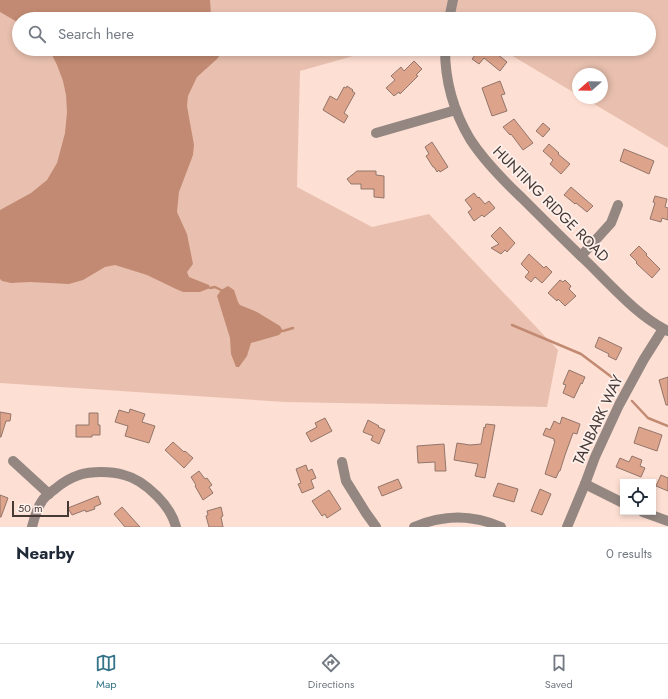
<!DOCTYPE html>
<style>
body{margin:0;font-family:Jost,sans-serif;background:#f2f2f3;color:#1f2937}
.controls{position:absolute;right:12px;bottom:12px;display:grid;overflow:hidden;border-radius:0px;box-shadow:0 2px 6px #0003}
.controls button{width:36px;height:36px;display:grid;place-items:center;padding:0;border:0;border-bottom:1px solid #e0e1e3;background:#fff;color:#1f2937;font:20px sans-serif}
.compass{position:absolute;left:572px;top:68px;width:36px;height:36px;border-radius:50%;background:#fff;box-shadow:0 2px 6px #0003;rotate:250deg}
.scale{position:absolute;left:12px;bottom:10px;width:57px;box-sizing:border-box;padding-left:4px;border:2px solid #463935;border-top:0;font-size:11px;line-height:14px;white-space:nowrap;color:#463935;-webkit-text-stroke:3px #fef1ec;paint-order:stroke}
.list{margin:0;padding:0;list-style:none}
h2{display:flex;justify-content:space-between;align-items:center;height:52px;margin:0;padding:0 16px;font-size:17px}
h2 small{font-size:13px;font-weight:400;color:#747a83}
.icon{flex:none;width:22px;height:22px;fill:none;stroke:currentColor;stroke-width:2;stroke-linecap:round;stroke-linejoin:round}
.map{position:relative;flex:none;width:668px;height:527px;overflow:hidden}
.search{position:absolute;background:#fff;box-shadow:0 2px 6px #0003;left:12px;right:12px;top:12px;height:44px;display:flex;align-items:center;gap:10px;box-sizing:border-box;padding:0 14px;border-radius:22px;color:#747a83;font-size:15px}
.sheet{height:116px;background:#fff}
nav{display:flex;justify-content:space-around;align-items:center;box-sizing:border-box;height:56px;border-top:1px solid #e0e1e3;background:#fff;font-size:11px;color:#747a83}
nav a{display:grid;justify-items:center;gap:2px}
nav .on{color:#357389}
.map>svg:first-child{display:block}
.green{fill:#e9c0af}
.water{fill:#c28a72}
.lines{fill:none;stroke-linecap:round;stroke-linejoin:round}
.stream{stroke:#c28a72;stroke-width:2.5}
.building{fill:#dda38b;stroke:#92766b}
.minor{stroke:#948782;stroke-width:10}
.labels{text-anchor:middle;stroke-width:3.5;stroke-linejoin:round;paint-order:stroke}
.street-label{font-size:15px;fill:#463935;stroke:#fef1ec}
</style>
<div class="map">
<svg width="668" height="527" viewBox="0 0 668 527">
<rect width="100%" height="100%" fill="#fedfd3"/>
<!-- green -->
<path class="green" d="M 0,0 L 668,0 L 668,148 L 584,98 L 602,98 L 602,74 L 578,74 L 578,95 L 501,49 L 649,49 L 649,19 L 19,19 L 19,49 L 378,49 L 300,71 L 297,187 L 372,227 L 429,214 L 558,350 L 547,407 L 285,402 L 0,383 Z"/>
<!-- water -->
<g class="water">
<path d="M 0,0 L 210,0 L 211,15 L 212,19 L 19,19 L 19,23 L 0,12 Z"/>
<path d="M 49,49 L 222,49 L 222,52 L 217,59 L 197,77 L 188,96 L 187,106 L 194,145 L 193,155 L 179,192 L 177,212 L 187,234 L 193,264 L 187,272 L 189,277 L 209,285 L 210,288 L 200,292 L 183,292 L 176,289 L 147,275 L 115,265 L 105,267 L 83,280 L 69,284 L 30,282 L 11,283 L 2,281 L 0,279 L 0,210 L 31,193 L 47,180 L 57,163 L 65,133 L 67,112 L 66,95 L 63,81 L 57,65 Z"/>
<path d="M 228,286 L 234,290 L 238,302 L 240,305 L 257,312 L 280,326 L 283,331 L 279,335 L 251,343 L 247,356 L 239,367 L 236,367 L 231,354 L 230,338 L 217,296 L 221,290 Z"/>
</g>
<g class="lines">
<!-- stream -->
<g class="stream">
<path d="M 210,288 L 215,287 L 221,290"/>
<path d="M 512,325 L 581,354 L 617,381"/>
<path d="M 283,331 L 293,328"/>
<path d="M 632,401 L 648,418 L 668,426"/>
</g>
</g>
<!-- building -->
<g class="building">
<path d="M 468,49 L 491,49 L 507,62 L 500,71 L 484,58 L 479,64 L 472,59 L 475,55 Z"/>
<path d="M 414,61 L 422,69 L 416,75 L 418,76 L 400,94 L 399,92 L 394,96 L 386,88 L 395,80 L 391,76 L 401,67 L 404,71 Z"/>
<path d="M 500,81 L 505,94 L 501,95 L 507,111 L 492,116 L 482,88 Z"/>
<path d="M 347,86 L 353,90 L 352,91 L 355,93 L 344,113 L 348,116 L 344,123 L 323,110 L 330,96 L 337,100 L 344,87 L 346,88 Z"/>
<path d="M 514,119 L 533,143 L 523,150 L 511,134 L 510,135 L 503,127 Z"/>
<path d="M 543,123 L 550,129 L 543,137 L 536,131 Z"/>
<path d="M 432,142 L 448,167 L 440,172 L 439,170 L 437,172 L 434,167 L 433,167 L 426,156 L 429,154 L 425,147 Z"/>
<path d="M 549,144 L 559,153 L 558,154 L 570,164 L 561,174 L 550,164 L 553,160 L 543,151 Z"/>
<path d="M 624,149 L 654,161 L 649,174 L 620,161 Z"/>
<path d="M 357,171 L 376,171 L 376,175 L 384,176 L 384,198 L 374,197 L 374,189 L 361,189 L 361,184 L 351,184 L 347,179 Z"/>
<path d="M 571,187 L 593,206 L 587,212 L 576,203 L 575,204 L 564,195 Z"/>
<path d="M 474,193 L 478,198 L 479,197 L 485,204 L 489,201 L 495,208 L 484,217 L 482,215 L 474,221 L 468,212 L 472,209 L 465,200 Z"/>
<path d="M 655,196 L 667,199 L 665,207 L 668,208 L 668,220 L 662,218 L 661,222 L 650,219 L 655,203 L 653,202 Z"/>
<path d="M 500,227 L 515,243 L 507,252 L 505,250 L 501,254 L 491,248 L 499,244 L 491,236 Z"/>
<path d="M 639,246 L 647,254 L 646,255 L 660,269 L 652,278 L 636,263 L 637,262 L 630,255 Z"/>
<path d="M 529,254 L 544,268 L 546,266 L 552,272 L 542,283 L 535,277 L 531,282 L 525,277 L 529,272 L 521,264 Z"/>
<path d="M 560,280 L 563,282 L 565,280 L 571,286 L 569,289 L 576,296 L 565,306 L 558,299 L 557,301 L 548,293 Z"/>
<path d="M 599,337 L 622,348 L 616,360 L 608,356 L 609,354 L 595,347 Z"/>
<path d="M 569,370 L 585,377 L 582,384 L 581,383 L 574,398 L 563,393 L 566,385 L 563,384 Z"/>
<path d="M 668,377 L 668,405 L 666,405 L 659,380 Z"/>
<path d="M 130,409 L 145,414 L 142,422 L 155,426 L 149,443 L 125,436 L 128,426 L 115,422 L 119,410 L 129,413 Z"/>
<path d="M 0,412 L 11,414 L 10,421 L 6,421 L 1,437 L 0,437 Z"/>
<path d="M 89,413 L 98,413 L 98,425 L 100,425 L 100,435 L 92,435 L 92,437 L 76,437 L 76,425 L 89,425 Z"/>
<path d="M 562,417 L 580,424 L 577,434 L 573,433 L 565,455 L 560,471 L 559,471 L 556,478 L 545,474 L 555,441 L 554,441 L 554,439 L 543,435 L 546,428 L 550,430 L 554,421 L 560,424 Z"/>
<path d="M 325,418 L 332,431 L 311,442 L 306,433 L 317,427 L 315,423 Z"/>
<path d="M 368,420 L 379,426 L 378,427 L 385,430 L 379,444 L 371,440 L 373,436 L 363,432 Z"/>
<path d="M 486,424 L 495,425 L 485,478 L 475,476 L 478,464 L 454,460 L 457,443 L 470,445 L 481,444 L 484,427 L 485,428 Z"/>
<path d="M 639,427 L 662,435 L 657,451 L 634,443 Z"/>
<path d="M 173,442 L 184,452 L 185,451 L 193,458 L 184,468 L 165,450 Z"/>
<path d="M 444,444 L 446,471 L 435,471 L 435,462 L 418,463 L 417,446 Z"/>
<path d="M 632,456 L 642,460 L 640,466 L 645,468 L 641,477 L 616,467 L 620,458 L 629,462 Z"/>
<path d="M 306,465 L 308,471 L 312,469 L 316,478 L 311,480 L 314,488 L 302,493 L 298,484 L 301,483 L 296,469 Z"/>
<path d="M 199,471 L 205,479 L 207,478 L 212,485 L 209,487 L 213,493 L 203,500 L 195,486 L 196,485 L 191,477 Z"/>
<path d="M 661,475 L 668,478 L 668,491 L 656,486 Z"/>
<path d="M 398,479 L 402,488 L 382,496 L 378,487 Z"/>
<path d="M 498,483 L 518,489 L 514,502 L 493,496 Z"/>
<path d="M 540,489 L 551,494 L 542,515 L 531,511 Z"/>
<path d="M 329,490 L 341,509 L 327,518 L 325,514 L 322,516 L 312,501 Z"/>
<path d="M 0,495 L 8,498 L 1,517 L 0,517 Z"/>
<path d="M 98,496 L 101,504 L 94,507 L 95,509 L 86,512 L 85,510 L 72,515 L 68,508 Z"/>
<path d="M 122,507 L 140,527 L 125,527 L 114,514 Z"/>
<path d="M 221,507 L 223,516 L 221,517 L 223,527 L 209,527 L 206,516 L 208,515 L 207,511 Z"/>
</g>
<g class="lines">
<!-- minor -->
<g class="minor">
<path d="M 449,19 L 453,0"/>
<path d="M 445,49 C 445,80 454,112 470,139 C 484,161 503,180 522,198 C 543,219 564,240 585,260 C 610,284 637,316 668,331"/>
<path d="M 376,133 L 456,110"/>
<path d="M 581,256 L 611,223 L 618,205"/>
<path d="M 13,461 L 49,494"/>
<path d="M 342,462 L 346,481 L 366,513 L 376,527"/>
<path d="M 585,484 L 623,503"/>
<path d="M 643,512 L 668,521"/>
<path d="M 32,527 C 34,519 37,508 42,501 C 45,496 50,493 55,489 C 62,483 70,478 79,475 C 91,471 111,471 124,475 C 137,478 148,487 157,496 C 165,504 173,515 176,527"/>
<path d="M 414,527 C 444,514 472,514 501,527"/>
<path d="M 567,527 L 585,484 L 595,457 L 619,405 L 644,359 L 663,329"/>
</g>
</g>
<g class="labels">
<!-- street labels -->
<g class="street-label">
<text transform="translate(551 204) rotate(45)" y="5">HUNTING RIDGE ROAD</text>
<text transform="translate(598 420) rotate(-65)" y="5">TANBARK WAY</text>
</g>
</g>
</svg>
<div class="controls">
<button><svg class="icon" aria-label="locate" viewBox="0 0 24 24"><circle cx="12" cy="12" r="6"/><path d="M12 2v4M12 18v4M2 12h4M18 12h4"/></svg></button>
</div>
<svg class="compass" viewBox="-18 -18 36 36"><path d="M0-13l5 13h-10z" fill="#e53935"/><path d="M0 13l5-13h-10z" fill="#747a83"/></svg>
<div class="scale">50 m</div>
<div class="search"><svg class="icon" aria-label="search" viewBox="0 0 24 24"><circle cx="10" cy="10" r="6"/><path d="M15 15l6 6"/></svg>Search here</div>
</div>
<section class="sheet">
<h2>Nearby<small>0 results</small></h2>
<ul class="list">
</ul>
</section>
<nav>
<a class="on"><svg class="icon" aria-label="map" viewBox="0 0 24 24"><path d="M3 6l6-2 6 2 6-2v14l-6 2-6-2-6 2zM9 4v14M15 6v14"/></svg>Map</a>
<a><svg class="icon" aria-label="directions" viewBox="0 0 24 24"><path d="M12 3l9 9-9 9-9-9zM9 14v-3h6M13 9l2 2-2 2"/></svg>Directions</a>
<a><svg class="icon" aria-label="saved" viewBox="0 0 24 24"><path d="M7 4h10v16l-5-4-5 4z"/></svg>Saved</a>
</nav>
